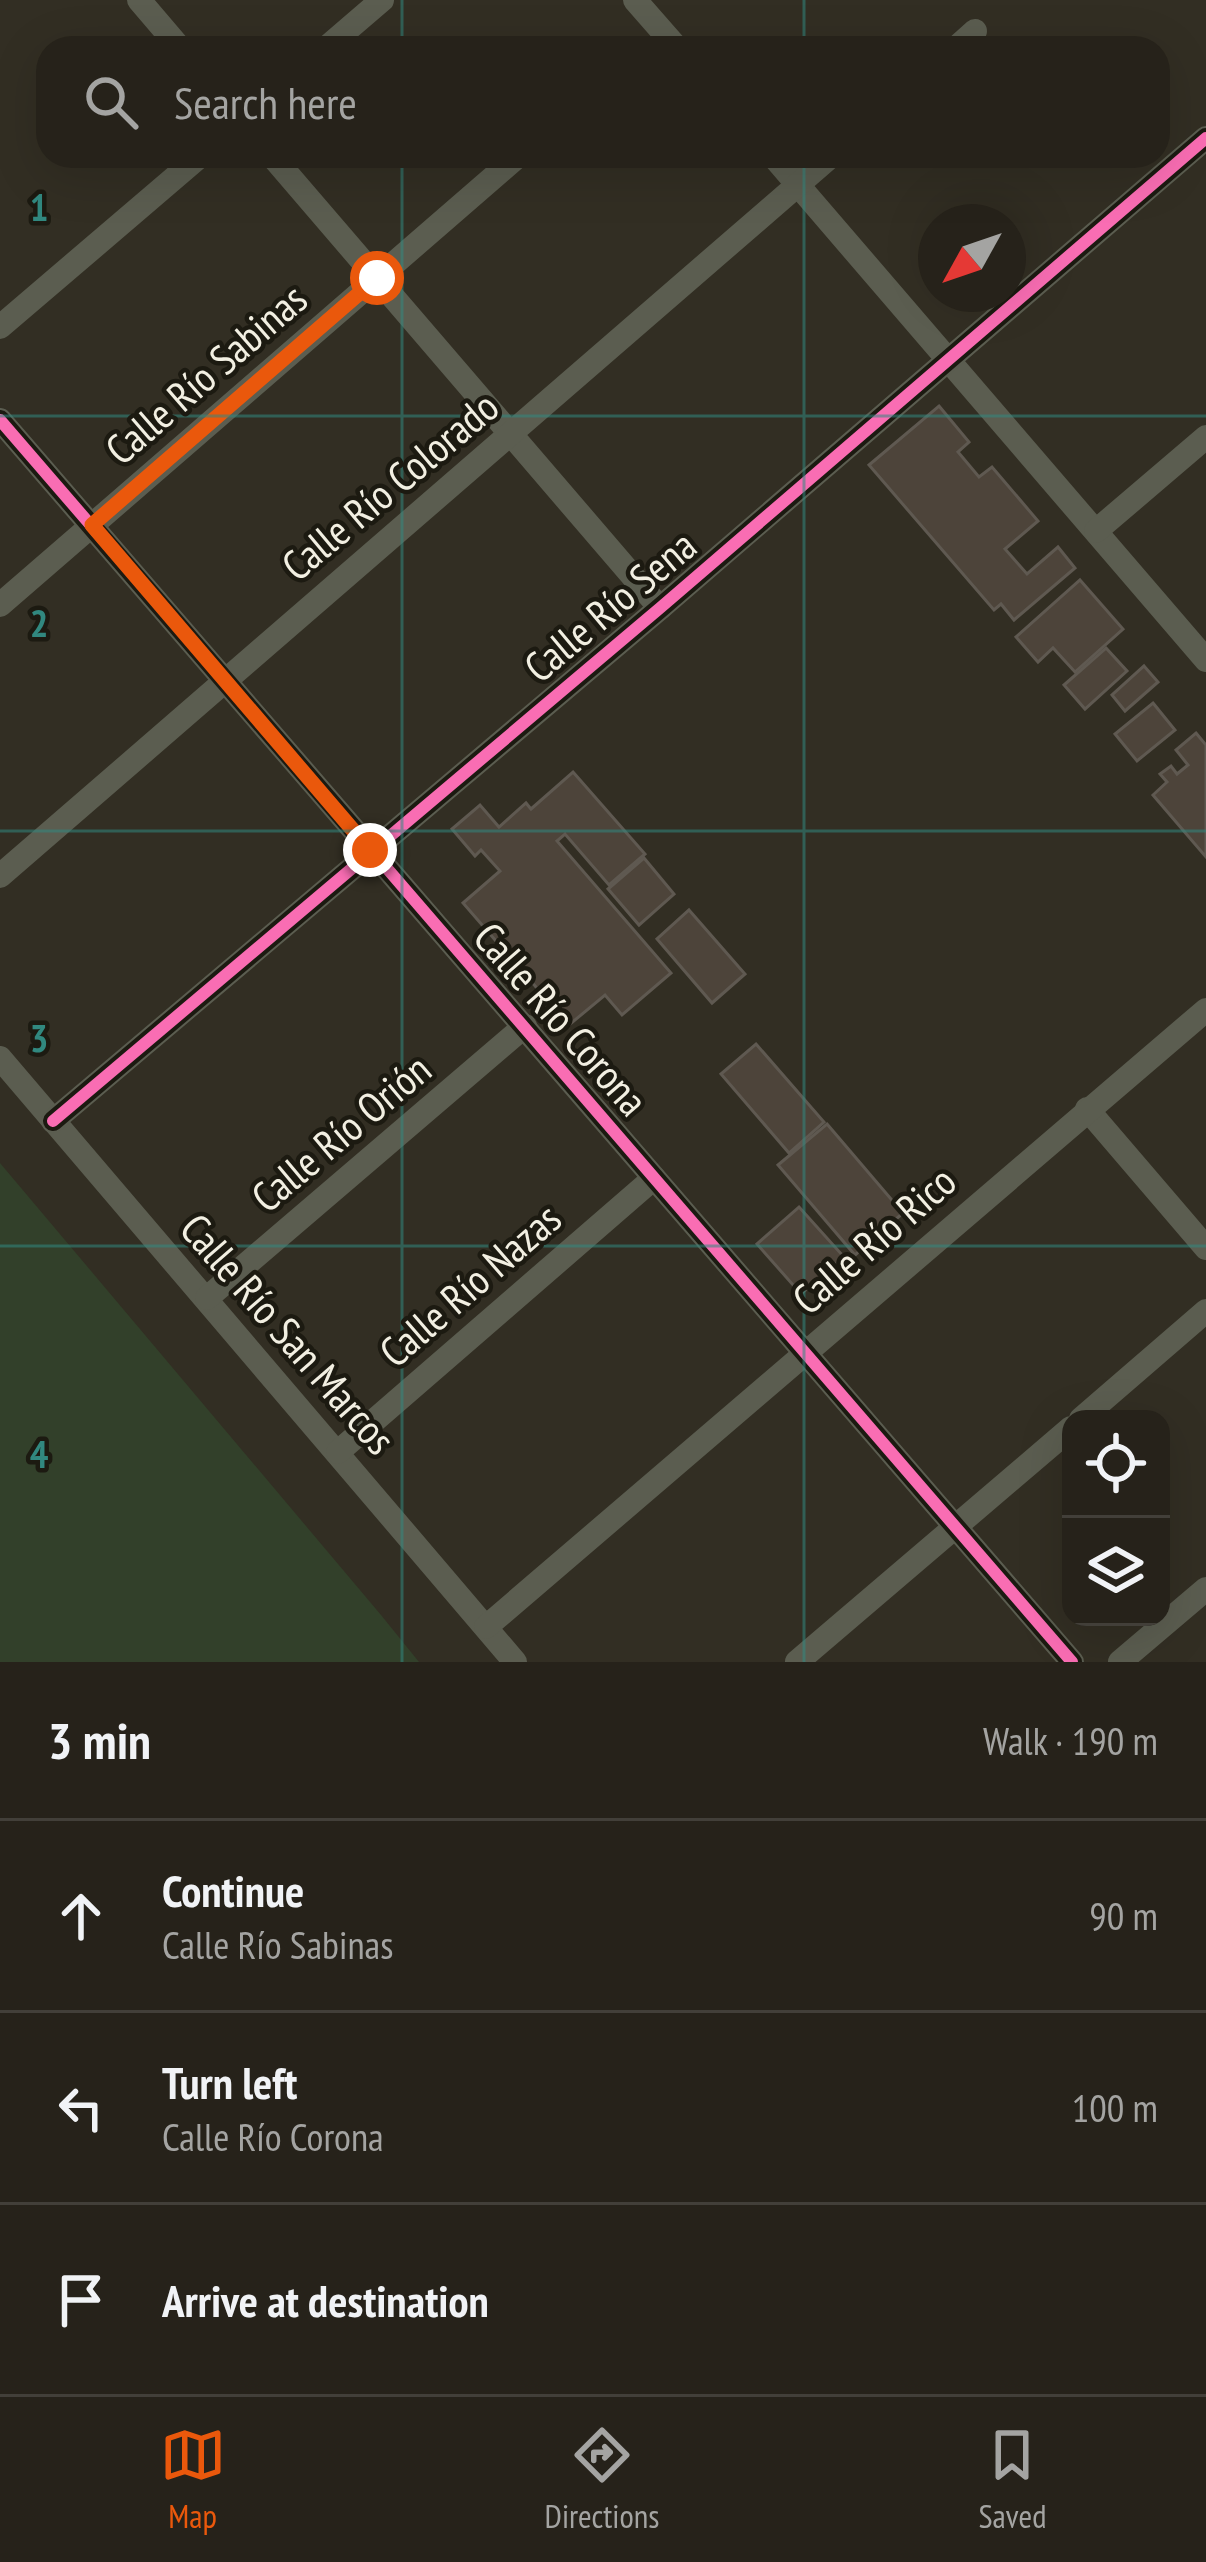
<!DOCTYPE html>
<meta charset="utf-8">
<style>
body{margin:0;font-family:"PT Sans Narrow",sans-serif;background:#2e2a23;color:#f1f3f6}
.controls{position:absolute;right:36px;bottom:36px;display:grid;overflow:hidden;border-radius:24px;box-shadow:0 12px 48px #0002}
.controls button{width:108px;height:108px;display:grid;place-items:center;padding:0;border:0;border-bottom:3px solid #423f39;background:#26221a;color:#f1f3f6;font:60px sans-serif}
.compass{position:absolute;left:918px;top:204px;width:108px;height:108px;border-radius:50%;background:#26221a;box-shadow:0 12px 48px #0002;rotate:230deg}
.stop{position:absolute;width:36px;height:36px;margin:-27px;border:9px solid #ea580c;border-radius:50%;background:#fff}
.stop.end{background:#ea580c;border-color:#fff;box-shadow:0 3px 12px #0008}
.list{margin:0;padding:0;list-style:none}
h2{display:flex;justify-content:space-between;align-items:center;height:156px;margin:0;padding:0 48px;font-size:51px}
h2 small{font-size:39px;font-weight:400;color:#a4a4a2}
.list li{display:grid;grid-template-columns:78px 1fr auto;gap:36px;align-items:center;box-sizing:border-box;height:192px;padding:0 48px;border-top:3px solid #423f39}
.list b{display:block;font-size:45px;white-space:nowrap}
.list p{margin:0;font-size:39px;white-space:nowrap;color:#a4a4a2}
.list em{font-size:39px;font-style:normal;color:#a4a4a2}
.icon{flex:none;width:66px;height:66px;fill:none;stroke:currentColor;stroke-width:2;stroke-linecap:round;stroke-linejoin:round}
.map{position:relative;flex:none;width:1206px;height:1662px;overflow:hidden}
.search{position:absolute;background:#26221a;box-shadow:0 12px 48px #0002;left:36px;right:36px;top:36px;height:132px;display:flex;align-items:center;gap:30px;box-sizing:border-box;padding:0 42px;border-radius:36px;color:#a4a4a2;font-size:45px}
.sheet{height:732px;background:#26221a}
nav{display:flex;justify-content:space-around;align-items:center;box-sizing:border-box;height:168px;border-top:3px solid #423f39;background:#26221a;font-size:33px;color:#a4a4a2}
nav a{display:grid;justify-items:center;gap:6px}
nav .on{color:#ea580c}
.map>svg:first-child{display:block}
.green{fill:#32402a}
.building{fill:#4d443a;stroke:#5f5951;stroke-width:3}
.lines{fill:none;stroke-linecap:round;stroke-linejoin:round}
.street{stroke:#5b5d50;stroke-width:24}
.cycleway-casing{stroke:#1c1a11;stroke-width:20}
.cycleway{stroke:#f96db3;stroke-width:12}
.route{stroke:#ea580c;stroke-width:15}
.grid{fill:none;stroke:#31887f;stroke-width:3;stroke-opacity:0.55}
.labels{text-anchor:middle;stroke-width:9;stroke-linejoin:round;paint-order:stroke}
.street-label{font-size:42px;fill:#f2efe2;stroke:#1c1a11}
.grid-label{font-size:39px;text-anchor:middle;font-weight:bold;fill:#31887f;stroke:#1c1a11;stroke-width:9;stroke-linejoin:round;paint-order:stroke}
</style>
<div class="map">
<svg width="1206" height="1662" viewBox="0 0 1206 1662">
<rect width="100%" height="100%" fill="#322e23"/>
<!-- green -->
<path class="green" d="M 0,1163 L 381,1615 L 419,1662 L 0,1662 Z"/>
<!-- building -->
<g class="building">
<path d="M 939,406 L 969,442 L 958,452 L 979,477 L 992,467 L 1038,521 L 1005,549 L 1027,574 L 1058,547 L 1075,568 L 1014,620 L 1001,604 L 994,610 L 869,465 Z"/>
<path d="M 1080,580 L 1123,629 L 1075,672 L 1053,648 L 1038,662 L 1016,637 Z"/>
<path d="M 1106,648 L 1127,671 L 1085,709 L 1064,685 Z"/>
<path d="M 1144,666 L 1158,682 L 1125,711 L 1112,695 Z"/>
<path d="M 1153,703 L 1175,730 L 1137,761 L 1115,734 Z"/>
<path d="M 1196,733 L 1206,745 L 1206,857 L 1153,795 L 1167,782 L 1160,774 L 1171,766 L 1177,774 L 1188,765 L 1176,750 Z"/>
<path d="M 573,772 L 645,854 L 609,885 L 565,834 L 557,841 L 671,973 L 622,1015 L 605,995 L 569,1025 L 463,903 L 500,871 L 481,850 L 475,856 L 452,829 L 480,805 L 499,827 L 526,803 L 531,809 Z"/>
<path d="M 644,858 L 674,894 L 639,925 L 608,889 Z"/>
<path d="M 689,910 L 745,974 L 712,1003 L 657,939 Z"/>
<path d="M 756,1044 L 824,1122 L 789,1153 L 721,1074 Z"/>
<path d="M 827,1124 L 903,1213 L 855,1255 L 778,1165 Z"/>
<path d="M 799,1207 L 844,1257 L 801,1294 L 757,1244 Z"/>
</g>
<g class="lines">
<!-- street -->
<g class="street">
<path d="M 139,0 L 180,48"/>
<path d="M 635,0 L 677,48"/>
<path d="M 326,48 L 382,0"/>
<path d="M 956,48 L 975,31"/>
<path d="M 272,156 L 660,608"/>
<path d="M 773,156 L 1206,660"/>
<path d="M 0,327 L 200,156"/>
<path d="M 0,420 L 1072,1662"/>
<path d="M 1096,531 L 1206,437"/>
<path d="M 0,605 L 518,156"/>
<path d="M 0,876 L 831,156"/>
<path d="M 0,1058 L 515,1662"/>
<path d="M 1087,1109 L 1206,1248"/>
<path d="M 53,1121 L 660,608 L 1206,138"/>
<path d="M 207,1298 L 525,1026"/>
<path d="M 1081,1419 L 1206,1311"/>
<path d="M 338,1452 L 654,1178"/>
<path d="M 486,1627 L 1206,1010"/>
<path d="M 797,1662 L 1071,1428"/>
<path d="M 1120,1662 L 1206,1589"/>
</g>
<!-- cycleway casing -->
<g class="cycleway-casing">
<g id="cycleway">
<path d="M 0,420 L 1072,1662"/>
<path d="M 53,1121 L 660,608 L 1206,138"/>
</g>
</g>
<!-- cycleway -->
<use href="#cycleway" class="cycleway"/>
</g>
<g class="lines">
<!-- route -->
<path class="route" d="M 370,850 L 92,525 L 377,278"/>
</g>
<!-- grid -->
<path class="grid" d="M 402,0 L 402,48M 804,0 L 804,48M 402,156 L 402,1662M 804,156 L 804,1662M 0,416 L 1206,416M 0,831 L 1206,831M 0,1246 L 1206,1246"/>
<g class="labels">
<!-- street labels -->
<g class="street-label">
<text transform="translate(206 374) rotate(-41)" y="15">Calle Río Sabinas</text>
<text transform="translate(390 486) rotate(-40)" y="15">Calle Río Colorado</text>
<text transform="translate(610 606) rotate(-40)" y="15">Calle Río Sena</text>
<text transform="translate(561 1019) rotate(49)" y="15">Calle Río Corona</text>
<text transform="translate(341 1133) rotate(-40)" y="15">Calle Río Orión</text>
<text transform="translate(874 1240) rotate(-41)" y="15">Calle Río Rico</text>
<text transform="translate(470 1285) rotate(-41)" y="15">Calle Río Nazas</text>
<text transform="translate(288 1334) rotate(49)" y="15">Calle Río San Marcos</text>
</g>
</g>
<g class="grid-label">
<text x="39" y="221">1</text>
<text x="39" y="637">2</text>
<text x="39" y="1052">3</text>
<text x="39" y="1468">4</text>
</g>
</svg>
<div class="controls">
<button><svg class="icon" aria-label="locate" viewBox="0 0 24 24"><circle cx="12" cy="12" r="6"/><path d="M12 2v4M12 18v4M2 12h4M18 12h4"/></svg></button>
<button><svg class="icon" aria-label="layers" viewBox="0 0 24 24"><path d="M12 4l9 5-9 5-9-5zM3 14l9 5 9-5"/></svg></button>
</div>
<svg class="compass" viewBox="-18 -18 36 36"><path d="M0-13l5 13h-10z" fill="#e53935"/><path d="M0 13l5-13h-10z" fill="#a4a4a2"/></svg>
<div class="stop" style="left:377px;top:278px"></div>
<div class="stop end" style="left:370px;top:850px"></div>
<div class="search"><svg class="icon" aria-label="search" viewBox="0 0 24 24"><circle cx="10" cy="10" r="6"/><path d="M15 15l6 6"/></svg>Search here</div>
</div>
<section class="sheet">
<h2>3 min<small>Walk · 190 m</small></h2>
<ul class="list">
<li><svg class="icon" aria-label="ahead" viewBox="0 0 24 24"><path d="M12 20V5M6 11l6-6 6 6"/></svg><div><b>Continue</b><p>Calle Río Sabinas</p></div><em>90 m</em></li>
<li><svg class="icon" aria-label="left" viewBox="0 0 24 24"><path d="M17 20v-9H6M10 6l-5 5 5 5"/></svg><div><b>Turn left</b><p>Calle Río Corona</p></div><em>100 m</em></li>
<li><svg class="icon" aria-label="arrive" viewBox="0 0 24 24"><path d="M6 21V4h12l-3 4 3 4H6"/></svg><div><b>Arrive at destination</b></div></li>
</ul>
</section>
<nav>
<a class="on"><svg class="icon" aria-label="map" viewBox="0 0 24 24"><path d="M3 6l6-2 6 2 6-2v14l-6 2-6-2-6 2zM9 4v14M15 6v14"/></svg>Map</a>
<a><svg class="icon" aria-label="directions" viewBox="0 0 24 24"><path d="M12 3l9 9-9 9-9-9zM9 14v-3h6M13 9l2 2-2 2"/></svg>Directions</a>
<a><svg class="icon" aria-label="saved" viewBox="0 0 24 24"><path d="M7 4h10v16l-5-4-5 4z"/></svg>Saved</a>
</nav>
